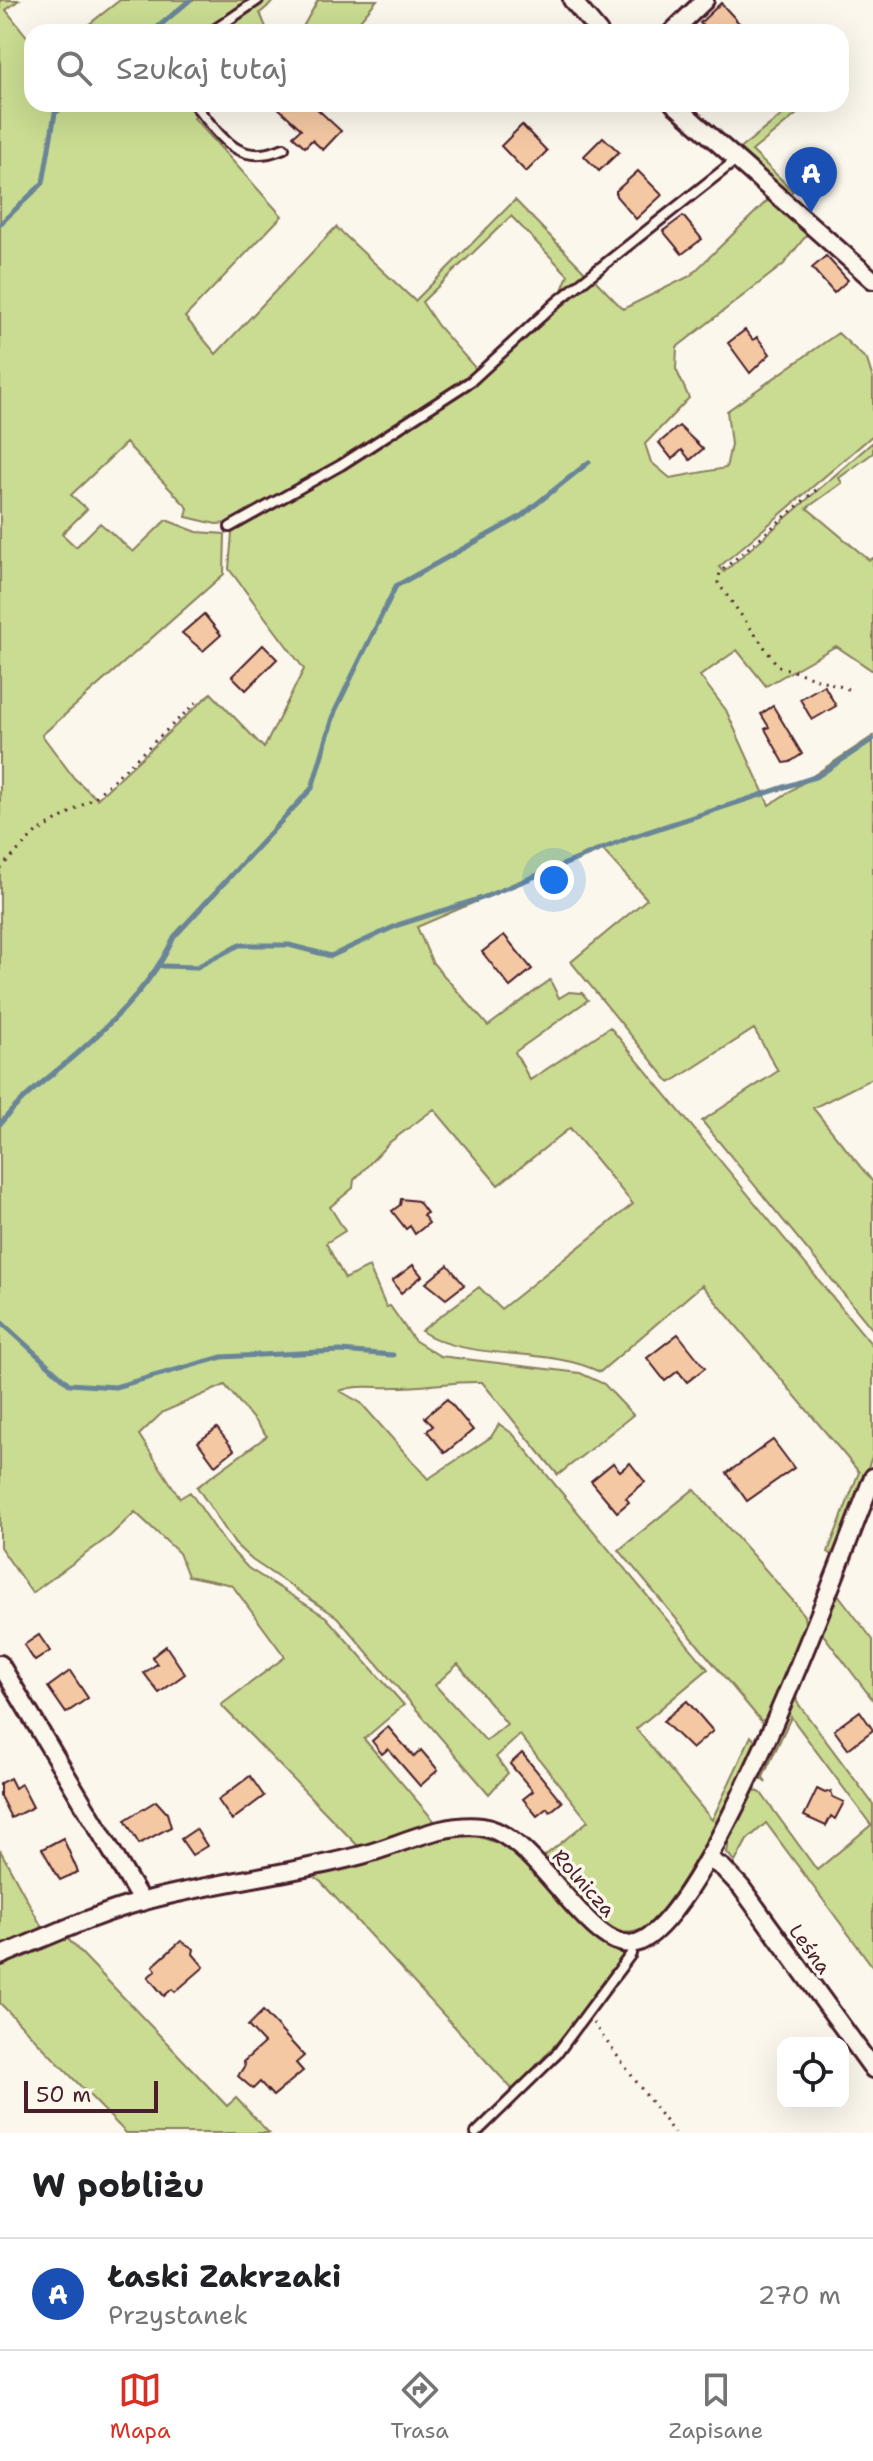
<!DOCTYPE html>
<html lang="pl">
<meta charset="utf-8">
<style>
body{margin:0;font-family:"Shantell Sans",sans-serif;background:#f2f2f2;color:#202124}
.controls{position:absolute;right:24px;bottom:24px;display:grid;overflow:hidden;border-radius:16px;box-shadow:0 8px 32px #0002}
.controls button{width:72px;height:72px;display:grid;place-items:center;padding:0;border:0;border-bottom:2px solid #e0e0e0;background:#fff;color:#202124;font:40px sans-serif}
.scale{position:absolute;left:24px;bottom:20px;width:134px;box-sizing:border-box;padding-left:8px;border:4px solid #4a1f2b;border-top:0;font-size:22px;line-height:28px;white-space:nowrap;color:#4a1f2b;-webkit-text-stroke:6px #fbf7ec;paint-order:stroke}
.you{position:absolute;left:554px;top:880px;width:28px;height:28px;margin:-20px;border:6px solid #fff;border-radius:50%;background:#1a73e8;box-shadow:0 0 0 12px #1a73e833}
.badge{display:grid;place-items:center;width:52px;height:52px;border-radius:50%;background:#d93025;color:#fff;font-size:26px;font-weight:700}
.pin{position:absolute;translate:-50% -66px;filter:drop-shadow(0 2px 4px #0008)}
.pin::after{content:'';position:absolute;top:42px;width:28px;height:24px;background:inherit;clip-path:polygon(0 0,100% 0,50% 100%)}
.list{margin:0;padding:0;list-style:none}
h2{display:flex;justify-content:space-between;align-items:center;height:104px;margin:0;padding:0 32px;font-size:34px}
h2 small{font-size:26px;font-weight:400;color:#757577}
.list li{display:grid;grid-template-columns:52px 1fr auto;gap:24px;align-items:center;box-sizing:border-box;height:112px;padding:0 32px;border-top:2px solid #e0e0e0}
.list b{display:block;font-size:30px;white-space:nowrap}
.list p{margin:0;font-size:26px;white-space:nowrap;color:#757577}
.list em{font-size:26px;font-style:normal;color:#757577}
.icon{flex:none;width:44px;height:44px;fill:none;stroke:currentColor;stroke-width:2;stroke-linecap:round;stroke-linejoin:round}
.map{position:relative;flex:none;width:873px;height:2133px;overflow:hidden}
.search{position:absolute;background:#fff;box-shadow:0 8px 32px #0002;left:24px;right:24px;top:24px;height:88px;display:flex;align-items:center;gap:20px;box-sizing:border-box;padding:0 28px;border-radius:24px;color:#757577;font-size:30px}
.sheet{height:216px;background:#fff}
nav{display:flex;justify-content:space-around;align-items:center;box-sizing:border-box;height:112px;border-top:2px solid #e0e0e0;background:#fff;font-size:22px;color:#757577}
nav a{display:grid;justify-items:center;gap:4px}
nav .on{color:#d93025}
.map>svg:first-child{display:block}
.green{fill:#c9dc91;stroke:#8a7e5e;stroke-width:2;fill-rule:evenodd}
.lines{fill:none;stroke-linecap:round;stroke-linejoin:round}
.stream{stroke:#6a8597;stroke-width:5}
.building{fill:#f4c8a3;stroke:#4a1f2b;stroke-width:2}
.service-casing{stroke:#4a1f2b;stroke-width:14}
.minor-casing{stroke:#4a1f2b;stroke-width:22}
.path{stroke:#4a1f2b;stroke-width:3;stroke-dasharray:2 6;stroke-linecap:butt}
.service{stroke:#fbf7ec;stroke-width:8}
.minor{stroke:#fbf7ec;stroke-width:16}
.labels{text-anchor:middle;stroke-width:7;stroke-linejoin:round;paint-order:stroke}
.street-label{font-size:20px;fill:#4a1f2b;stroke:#fbf7ec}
</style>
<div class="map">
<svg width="873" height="2133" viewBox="0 0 873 2133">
<rect width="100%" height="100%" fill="#fbf7ec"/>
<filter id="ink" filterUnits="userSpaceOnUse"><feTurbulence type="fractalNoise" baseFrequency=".0125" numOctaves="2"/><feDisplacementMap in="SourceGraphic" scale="16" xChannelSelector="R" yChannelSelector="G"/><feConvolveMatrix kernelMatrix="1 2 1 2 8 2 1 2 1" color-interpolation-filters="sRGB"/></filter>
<g filter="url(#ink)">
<!-- green -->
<g class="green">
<path d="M 0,0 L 19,0 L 6,10 L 32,43 L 32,104 L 211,104 L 194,118 L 282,216 L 185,317 L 216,354 L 336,227 L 415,301 L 515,200 L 586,273 L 560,295 L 568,275 L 511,216 L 422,302 L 438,326 L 477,370 L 345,458 L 231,523 L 216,524 L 186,517 L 188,508 L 126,443 L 71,495 L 87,509 L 62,534 L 76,547 L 100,523 L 133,552 L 166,520 L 197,532 L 225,534 L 224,574 L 42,735 L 74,778 L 97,799 L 211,693 L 264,748 L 304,669 L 229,569 L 232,533 L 318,484 L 466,389 L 594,279 L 623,309 L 690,276 L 771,197 L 808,233 L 784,264 L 677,347 L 676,369 L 689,398 L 645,444 L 651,462 L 670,478 L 726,468 L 731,445 L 727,411 L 838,333 L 867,360 L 873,379 L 873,435 L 719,567 L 724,572 L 873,442 L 873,453 L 839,478 L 842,483 L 807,508 L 869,560 L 873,558 L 873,671 L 836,646 L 766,686 L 737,650 L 700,676 L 726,710 L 769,805 L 873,736 L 873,1078 L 813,1108 L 873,1182 L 873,1330 L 702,1121 L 778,1071 L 754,1029 L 670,1083 L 571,962 L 647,899 L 601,848 L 417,927 L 432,962 L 488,1026 L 550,980 L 559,998 L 569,992 L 582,993 L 588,1000 L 515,1052 L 530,1080 L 610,1027 L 873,1346 L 873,1454 L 835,1557 L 828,1552 L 859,1472 L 702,1285 L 600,1372 C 545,1345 469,1363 421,1331 L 479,1287 L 501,1309 L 633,1204 L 570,1128 L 498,1185 L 434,1109 L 390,1142 L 354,1180 L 353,1188 L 330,1207 L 345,1231 L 326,1243 L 345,1279 L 369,1267 L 386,1307 L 390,1306 L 414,1340 L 440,1356 L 580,1373 L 604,1384 L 633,1415 L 558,1475 L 482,1382 C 453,1381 425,1387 395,1387 C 376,1388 357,1384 340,1391 L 361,1403 L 428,1479 L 491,1437 L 499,1424 L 513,1434 L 708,1669 L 636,1729 L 712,1820 L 751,1736 L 756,1742 C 752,1771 686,1891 665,1914 C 654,1925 636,1935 621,1932 C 594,1928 561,1879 542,1858 L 588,1821 L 520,1735 L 496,1757 L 508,1773 L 489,1794 L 337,1617 L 252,1560 L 235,1544 L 197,1487 L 267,1436 L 225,1385 L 163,1412 L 139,1435 L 180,1498 L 190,1492 L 225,1543 L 248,1568 L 326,1617 L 404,1705 L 364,1739 L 436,1823 L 360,1848 L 221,1705 L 285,1657 L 232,1585 L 188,1576 L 179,1553 L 135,1512 L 110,1536 L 32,1593 L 0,1547 ZM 458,1664 L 507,1724 L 486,1741 L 435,1685 Z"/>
<path d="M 120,0 L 275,0 L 260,13 L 268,32 L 79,32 Z"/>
<path d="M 318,0 L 377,0 L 350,32 L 300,32 Z"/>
<path d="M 796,104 L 809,104 L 752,151 L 793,191 L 788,195 L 738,150 Z"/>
<path d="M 694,1489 L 795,1603 L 804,1616 L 806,1629 L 778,1698 L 764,1720 L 761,1721 L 619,1550 Z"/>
<path d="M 834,1589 L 873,1640 L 873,1700 L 819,1629 Z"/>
<path d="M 795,1689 L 797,1702 L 873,1804 L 873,1967 L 766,1823 L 747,1840 L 735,1862 L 727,1853 C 730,1831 737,1802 755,1790 L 761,1793 L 817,1870 L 871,1825 L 791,1717 L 763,1777 L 766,1783 L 756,1774 Z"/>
<path d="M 464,1832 L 510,1847 L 551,1887 L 588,1933 L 624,1951 C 620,1975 534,2069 513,2090 L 321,1882 L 307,1872 Z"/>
<path d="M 0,1850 L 44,1931 L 0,1950 Z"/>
<path d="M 66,1937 L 227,2106 L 236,2098 L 269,2133 L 126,2133 L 0,2003 L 0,1962 Z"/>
</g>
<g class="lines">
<!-- stream -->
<g class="stream">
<path d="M 152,32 L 190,0"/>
<path d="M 0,224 L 43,183 L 55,113 L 67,104"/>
<path d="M 162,966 L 197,967 L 239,945 L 289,945 L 331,956 L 398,925 L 482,898 L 629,838 L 818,776 L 873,739"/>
<path d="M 0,1124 C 24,1094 53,1075 81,1050 C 116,1019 155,980 174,937 L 312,788 L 335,711 L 396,586 L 520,517 L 589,462"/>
<path d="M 0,1321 L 69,1384 L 115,1387 L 222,1357 L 340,1351 L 393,1355"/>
</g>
</g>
<!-- building -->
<g class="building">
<path d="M 721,3 L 739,23 L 729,32 L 708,32 L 700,23 Z"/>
<path d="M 274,104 L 312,104 L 341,131 L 323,150 L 312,140 L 305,147 L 293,136 L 301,129 Z"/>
<path d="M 522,125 L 547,151 L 526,172 L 501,146 Z"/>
<path d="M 603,137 L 619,152 L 599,171 L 584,156 Z"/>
<path d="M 638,171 L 662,195 L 636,219 L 616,196 L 616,191 Z"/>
<path d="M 683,216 L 702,239 L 682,254 L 663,231 Z"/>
<path d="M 826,256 L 848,280 L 834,293 L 812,268 Z"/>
<path d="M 745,330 L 753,340 L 757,337 L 770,354 L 750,373 L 728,343 Z"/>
<path d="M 679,426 L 703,449 L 690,460 L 682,450 L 672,459 L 659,443 Z"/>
<path d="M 204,614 L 221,635 L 203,651 L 182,633 Z"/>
<path d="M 263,645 L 277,659 L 246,690 L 232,676 Z"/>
<path d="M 824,685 L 836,706 L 812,720 L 800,699 Z"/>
<path d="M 773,706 L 802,754 L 790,762 L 784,763 L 765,729 L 769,727 L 761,714 Z"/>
<path d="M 504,935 L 532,969 L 510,987 L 482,952 Z"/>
<path d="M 401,1199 L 418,1201 L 427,1213 L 423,1215 L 429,1223 L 415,1234 L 410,1226 L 406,1229 L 392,1211 L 400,1205 Z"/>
<path d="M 413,1265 L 422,1276 L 401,1293 L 392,1281 Z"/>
<path d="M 448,1265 L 464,1285 L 446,1299 L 426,1283 Z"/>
<path d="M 678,1334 L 705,1368 L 687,1382 L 678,1371 L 665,1381 L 647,1358 Z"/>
<path d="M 447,1399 L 473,1430 L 445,1453 L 427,1431 L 433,1426 L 425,1417 Z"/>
<path d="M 217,1428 L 234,1450 L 215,1465 L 198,1442 Z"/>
<path d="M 773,1440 L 794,1468 L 747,1501 L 727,1473 Z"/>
<path d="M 613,1463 L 620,1471 L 630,1463 L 645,1482 L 626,1498 L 629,1502 L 617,1512 L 591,1481 Z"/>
<path d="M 39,1635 L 50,1651 L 35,1661 L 24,1645 Z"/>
<path d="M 166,1646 L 185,1674 L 159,1693 L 144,1673 L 157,1664 L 152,1657 Z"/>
<path d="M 70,1671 L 88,1698 L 66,1713 L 48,1687 Z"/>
<path d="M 687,1701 L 713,1731 L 692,1749 L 663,1721 Z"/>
<path d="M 860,1711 L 873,1730 L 848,1749 L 834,1730 Z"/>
<path d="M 388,1727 L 414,1757 L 421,1750 L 438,1770 L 420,1786 L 388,1749 L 382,1754 L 372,1741 Z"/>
<path d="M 522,1753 L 562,1802 L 550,1812 L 547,1808 L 537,1816 L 523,1799 L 533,1791 L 510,1764 Z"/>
<path d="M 250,1776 L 264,1796 L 232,1820 L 218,1800 Z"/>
<path d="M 10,1778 L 15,1788 L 21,1784 L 33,1807 L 11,1818 L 0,1796 L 0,1783 Z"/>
<path d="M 817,1789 L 825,1793 L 831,1791 L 833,1797 L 844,1802 L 835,1819 L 831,1816 L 826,1826 L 804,1816 Z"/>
<path d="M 156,1801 L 167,1813 L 171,1827 L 139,1844 L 125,1820 Z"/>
<path d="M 196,1829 L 207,1846 L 192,1855 L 181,1839 Z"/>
<path d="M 63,1838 L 78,1872 L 60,1880 L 42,1849 Z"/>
<path d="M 181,1941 L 194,1949 L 193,1954 L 204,1967 L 175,1992 L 172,1989 L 164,1996 L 148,1977 L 156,1970 L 153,1966 Z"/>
<path d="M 263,2011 L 304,2056 L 296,2063 L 303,2071 L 273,2096 L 260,2082 L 253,2089 L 238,2076 L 245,2065 L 243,2062 L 264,2043 L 248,2026 Z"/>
</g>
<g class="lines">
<!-- service casing -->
<g class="service-casing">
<g id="service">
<path d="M 211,32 L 258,0"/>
<path d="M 194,104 C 222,137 238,168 284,148"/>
<path d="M 230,527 L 341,465 L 471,381 L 558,301 L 736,160"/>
<path d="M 476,2133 L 556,2055 L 631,1954 L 632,1943"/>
</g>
</g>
<!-- minor casing -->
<g class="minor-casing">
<g id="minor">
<path d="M 572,0 L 599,32"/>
<path d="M 672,32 L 705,0"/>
<path d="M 674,104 L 873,280"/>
<path d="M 0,1664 L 142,1902"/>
<path d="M 709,1859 L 723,1868 L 741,1887 L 873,2069"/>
<path d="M 0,1956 C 47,1937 95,1914 144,1901 C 216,1882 291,1874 362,1855 C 401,1845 441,1822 482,1827 C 539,1834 590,1960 639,1942 C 712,1913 840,1561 873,1477"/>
</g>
</g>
<!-- path -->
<g class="path">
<path d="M 816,490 L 720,572 L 718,583 L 778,666 L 848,689"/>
<path d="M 0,868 L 36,833 L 94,798 L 200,699"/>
<path d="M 593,2023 L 674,2133"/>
</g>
<!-- service -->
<use href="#service" class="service"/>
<!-- minor -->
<use href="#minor" class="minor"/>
</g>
</g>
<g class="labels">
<!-- street labels -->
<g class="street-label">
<text transform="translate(584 1883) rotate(48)" y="7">Rolnicza</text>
<text transform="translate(810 1949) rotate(54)" y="7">Leśna</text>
</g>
</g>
</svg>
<div class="controls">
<button><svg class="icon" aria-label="locate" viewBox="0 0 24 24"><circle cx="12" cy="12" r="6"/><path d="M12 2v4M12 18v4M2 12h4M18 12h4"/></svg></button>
</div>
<div class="scale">50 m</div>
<div class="you"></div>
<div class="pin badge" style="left:811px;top:213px;background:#1a4fb4">A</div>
<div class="search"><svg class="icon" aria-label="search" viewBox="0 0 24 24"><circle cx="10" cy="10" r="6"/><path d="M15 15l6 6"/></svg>Szukaj tutaj</div>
</div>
<section class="sheet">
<h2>W pobliżu<small></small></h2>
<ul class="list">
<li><span class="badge" style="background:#1a4fb4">A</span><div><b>Łaski Zakrzaki</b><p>Przystanek</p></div><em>270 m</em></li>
</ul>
</section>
<nav>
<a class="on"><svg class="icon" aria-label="map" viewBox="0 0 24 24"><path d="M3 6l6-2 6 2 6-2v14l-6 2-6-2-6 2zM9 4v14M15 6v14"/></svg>Mapa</a>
<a><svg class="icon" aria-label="directions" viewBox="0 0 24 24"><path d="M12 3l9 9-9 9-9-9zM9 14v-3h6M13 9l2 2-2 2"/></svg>Trasa</a>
<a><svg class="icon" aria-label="saved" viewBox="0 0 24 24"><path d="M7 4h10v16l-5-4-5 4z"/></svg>Zapisane</a>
</nav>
